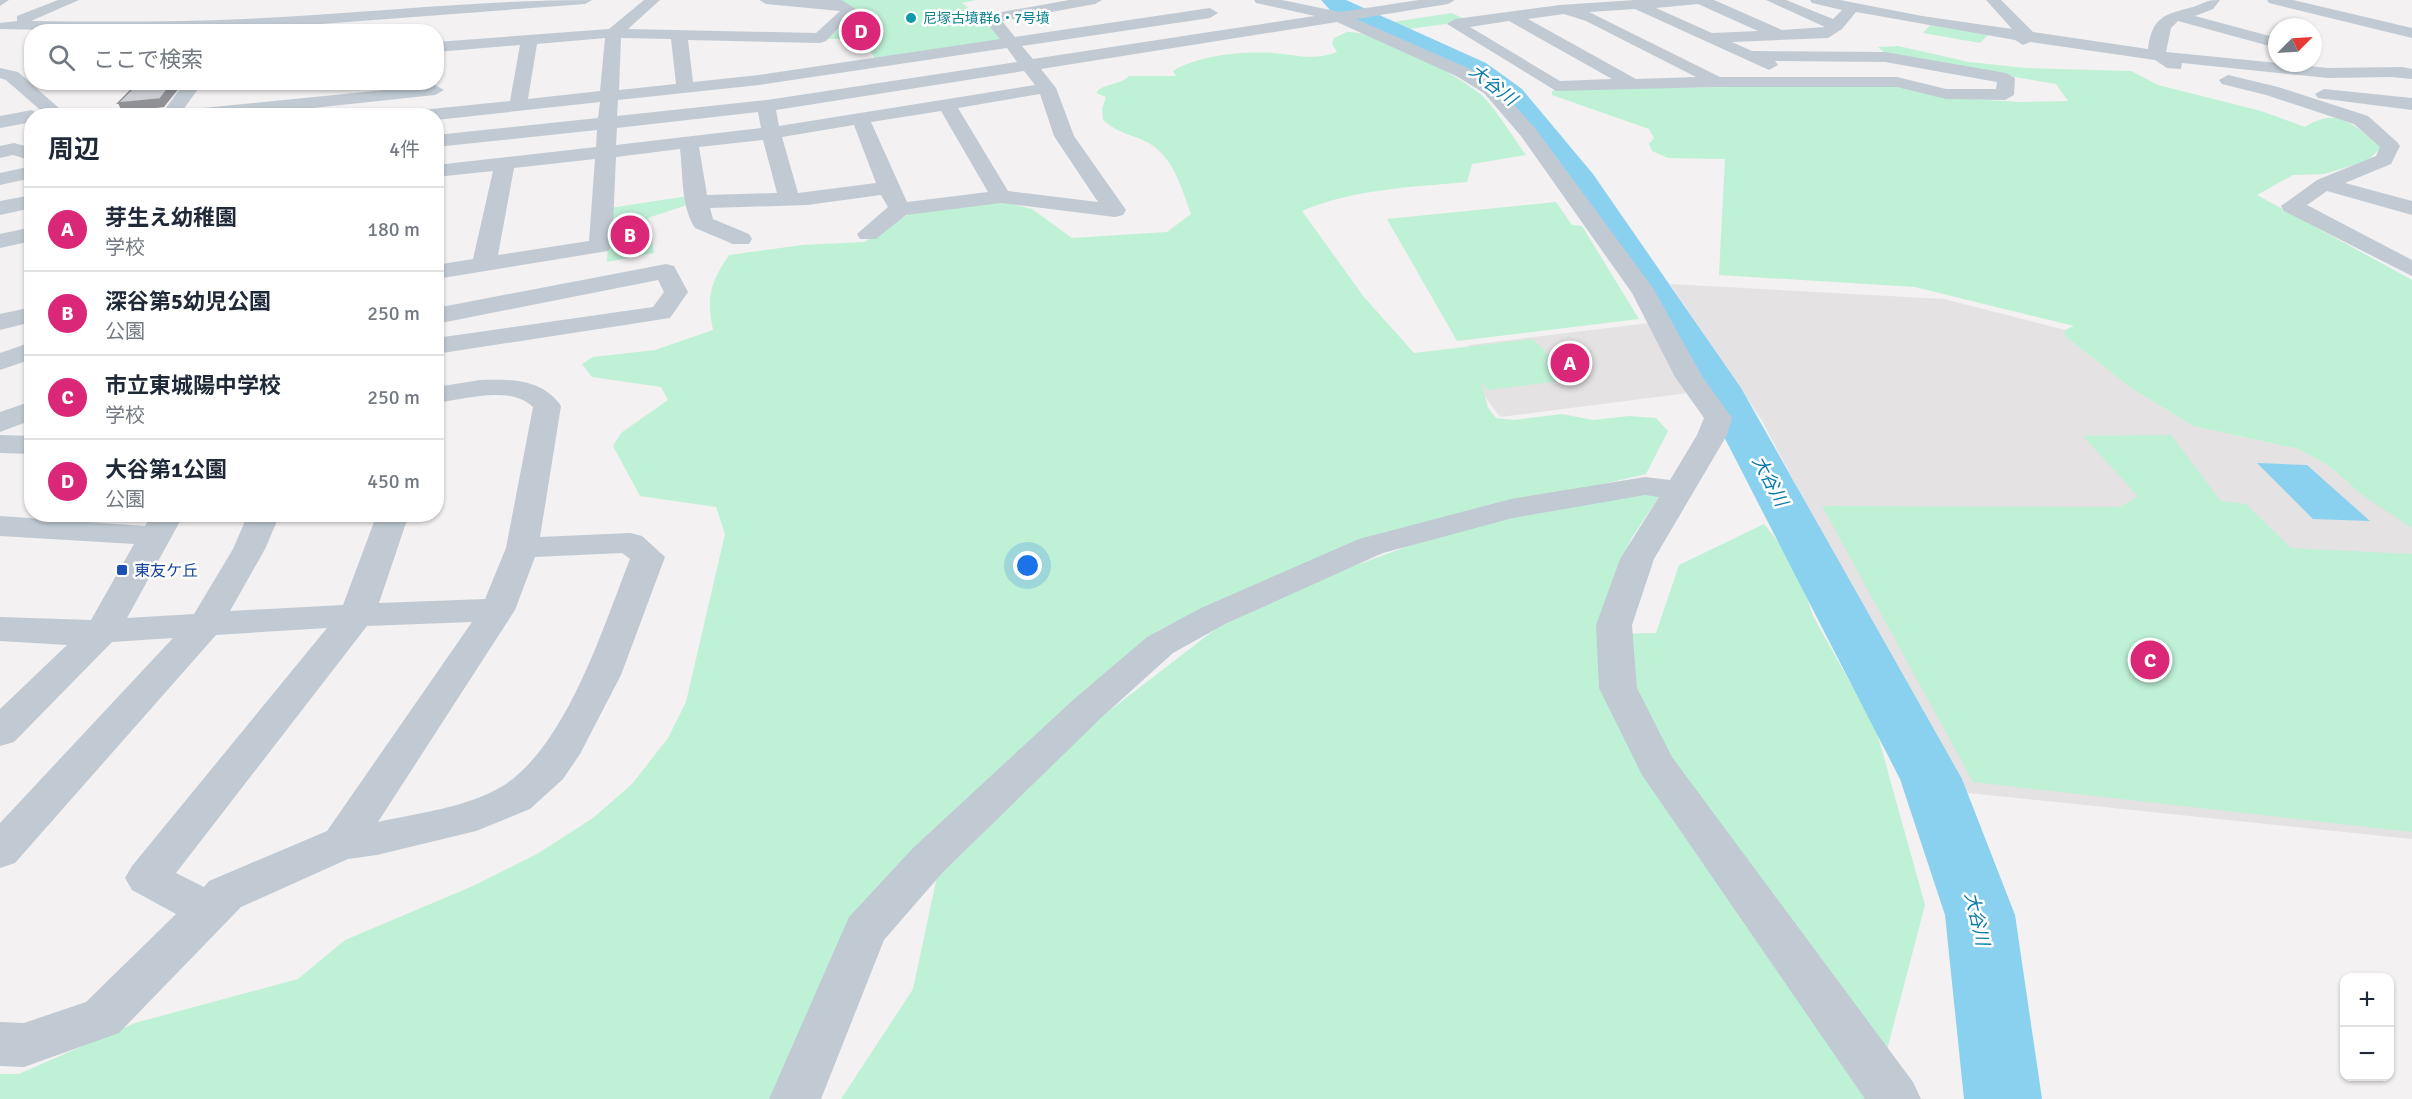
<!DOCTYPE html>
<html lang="ja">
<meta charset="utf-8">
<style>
body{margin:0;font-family:Signika,"Noto Sans JP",sans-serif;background:#f6f6f7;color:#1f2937}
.controls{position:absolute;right:18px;bottom:18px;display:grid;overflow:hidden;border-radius:12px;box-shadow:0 2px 4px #0004}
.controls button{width:54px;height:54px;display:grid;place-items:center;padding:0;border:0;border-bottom:2px solid #e0e1e3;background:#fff;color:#1f2937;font:30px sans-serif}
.compass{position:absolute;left:2268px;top:18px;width:54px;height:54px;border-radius:50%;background:#fff;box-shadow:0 2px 4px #0004;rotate:66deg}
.you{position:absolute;left:1028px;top:566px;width:21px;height:21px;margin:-15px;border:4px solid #fff;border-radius:50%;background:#1a73e8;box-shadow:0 0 0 9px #1a73e833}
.badge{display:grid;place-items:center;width:39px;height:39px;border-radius:50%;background:#db2777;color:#fff;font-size:20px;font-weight:700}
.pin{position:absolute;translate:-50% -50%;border:3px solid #fff;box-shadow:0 2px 6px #0006}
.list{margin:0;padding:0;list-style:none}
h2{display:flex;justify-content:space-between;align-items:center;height:78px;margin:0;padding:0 24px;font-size:26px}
h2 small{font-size:20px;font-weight:400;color:#747a83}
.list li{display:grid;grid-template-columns:39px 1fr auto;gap:18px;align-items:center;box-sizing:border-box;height:84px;padding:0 24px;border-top:2px solid #e0e1e3}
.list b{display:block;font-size:22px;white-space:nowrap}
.list p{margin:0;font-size:20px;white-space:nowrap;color:#747a83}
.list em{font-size:20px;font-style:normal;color:#747a83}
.icon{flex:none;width:33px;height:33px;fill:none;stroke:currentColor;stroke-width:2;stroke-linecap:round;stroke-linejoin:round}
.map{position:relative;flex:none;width:2412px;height:1099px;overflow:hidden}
.search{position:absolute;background:#fff;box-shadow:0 2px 4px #0004;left:24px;top:24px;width:420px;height:66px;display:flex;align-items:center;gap:15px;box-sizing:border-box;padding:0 21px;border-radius:24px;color:#747a83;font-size:22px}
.panel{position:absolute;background:#fff;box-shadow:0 2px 4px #0004;left:24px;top:108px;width:420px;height:414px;border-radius:24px}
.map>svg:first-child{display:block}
.education{fill:#e4e2e3}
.green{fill:#bff1d7}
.water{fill:#8ad1f0}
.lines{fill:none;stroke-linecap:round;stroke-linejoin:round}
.river{fill:#8ad1f0;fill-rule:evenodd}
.minor{fill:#c1cad3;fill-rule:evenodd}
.shaded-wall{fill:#909195}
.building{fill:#cdcfd5;stroke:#909195;stroke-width:1.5}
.culture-dot{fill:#0f9aa8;stroke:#fff;stroke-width:2}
.transit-dot{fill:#1a4fb4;stroke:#fff;stroke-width:2}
.labels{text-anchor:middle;stroke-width:5;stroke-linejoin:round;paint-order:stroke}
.far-culture-label{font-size:14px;fill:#0d838f;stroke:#fff;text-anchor:start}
.transit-label{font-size:16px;fill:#164399;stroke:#fff;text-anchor:start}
.water-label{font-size:18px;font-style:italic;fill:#087aab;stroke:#fff}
</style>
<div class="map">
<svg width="2412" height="1099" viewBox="0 0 2412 1099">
<rect width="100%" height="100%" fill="#f3f1f1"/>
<!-- education -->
<g class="education">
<path d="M 1670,284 L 1944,299 L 2065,330 L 2065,336 L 2131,388 L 2193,426 L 2298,449 L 2329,466 L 2362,495 L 2401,519 L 2412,528 L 2412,839 L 1959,792 L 1761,419 Z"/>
<path d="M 1649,323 L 1688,393 L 1500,417 L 1470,376 L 1465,349 L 1470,345 Z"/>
</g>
<!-- green -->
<g class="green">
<path d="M 834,0 L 976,0 L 962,3 L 982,18 L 1004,42 L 876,60 L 862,39 L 828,39 L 841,27 L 866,27 L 872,20 L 848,19 L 853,10 L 846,3 L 832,2 Z"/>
<path d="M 1452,13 L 1468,21 L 1401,30 L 1386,23 Z"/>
<path d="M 1931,24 L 1992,31 L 1980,43 L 1923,33 Z"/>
<path d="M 1347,32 C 1379,31 1452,72 1479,93 C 1493,104 1514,139 1526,155 L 1472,164 L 1467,182 C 1412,187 1353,189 1302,211 L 1364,297 L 1414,353 L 1533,339 L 1550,356 L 1568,354 L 1590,377 L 1488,390 L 1481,382 L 1488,408 L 1496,418 L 1514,420 L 1562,414 L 1593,420 L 1629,416 L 1656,418 L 1668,431 L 1646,474 L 1362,540 L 1159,630 L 1068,709 L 849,922 L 777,1099 L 0,1099 L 0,1074 L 19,1074 L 135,1023 L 298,979 L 345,940 L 473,886 L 537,854 L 593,818 L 632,784 L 668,738 L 686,702 L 725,534 L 716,507 L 640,496 L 613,446 L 621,433 L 668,400 L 661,387 L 592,377 L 582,364 L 593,357 L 655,350 L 713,330 C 706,296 710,284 729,255 L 802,245 L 864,242 L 909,214 L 1004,202 L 1032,209 L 1072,238 L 1167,232 L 1191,214 C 1182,190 1175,161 1152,145 C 1135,134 1121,136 1103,120 L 1102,109 L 1106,97 L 1096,93 C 1104,82 1120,86 1129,76 L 1176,76 L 1173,71 C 1199,55 1243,51 1273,53 C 1296,55 1315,61 1337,52 L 1332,44 L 1334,38 Z"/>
<path d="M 1898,46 L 1969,62 L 2025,68 L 2131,71 L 2158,85 L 2261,111 L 2305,127 C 2339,105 2356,127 2381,148 L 2367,161 L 2324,174 L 2293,175 L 2257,195 L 2412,280 L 2412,528 L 2362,495 L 2329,466 L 2298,449 L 2193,426 L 2131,388 L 2065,336 L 2065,330 L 2074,326 L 1915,287 L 1719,275 L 1725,159 L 1668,158 L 1652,151 L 1649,144 L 1654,138 L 1649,129 L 1552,95 L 1552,91 L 1563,88 L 1898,86 L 1955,98 L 2020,102 L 2068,101 L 2056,84 L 1887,55 L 1878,47 Z"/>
<path d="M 688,196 L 690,204 L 648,218 L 654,253 L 607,262 L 610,208 Z"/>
<path d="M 1556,202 L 1572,225 L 1582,226 L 1639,319 L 1457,341 L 1387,219 Z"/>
<path d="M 2171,435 L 2221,501 L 2246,504 L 2291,548 L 2412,554 L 2412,832 L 1973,782 L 1822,506 L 2121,507 L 2138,496 L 2083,436 Z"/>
<path d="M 1654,493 L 1659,497 L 1631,539 L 1610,591 L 1605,634 L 1656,633 L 1679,565 L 1764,524 L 1795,563 L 1813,616 L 1876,729 L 1925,905 L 1882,1069 L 1889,1099 L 841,1099 L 913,989 L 938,872 L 1105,714 L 1217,628 L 1327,576 L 1425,540 L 1524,511 Z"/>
</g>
<!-- water -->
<path class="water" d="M 2257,463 L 2307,465 L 2370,521 L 2313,519 Z"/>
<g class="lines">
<!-- river -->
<path class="river" d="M 1321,0 L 1346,0 L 1486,63 L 1522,89 L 1593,174 L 1741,388 L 1962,779 L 2015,915 L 2042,1099 L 1964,1099 L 1945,915 L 1900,779 L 1699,388 L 1569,186 L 1502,101 L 1468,75 L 1330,10 Z"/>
<!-- minor -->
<g class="minor">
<path d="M 0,0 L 9,0 L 0,6 Z"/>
<path d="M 58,0 L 79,0 L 31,21 C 115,22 198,22 282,17 C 386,11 489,0 592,0 L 585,4 L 281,27 L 144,32 L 0,29 L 0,23 L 17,21 L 17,16 Z"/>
<path d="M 644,0 L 660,0 L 628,29 L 816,33 L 840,11 L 766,4 L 759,0 L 842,0 L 857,10 L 826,41 L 820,43 L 688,40 L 693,82 L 759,75 L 1000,39 L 983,18 L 985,15 L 1069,0 L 1102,0 L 1095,4 L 1002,21 L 1015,37 L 1210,8 L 1218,13 L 1210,18 L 1022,46 L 1033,59 L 1315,16 L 1256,3 L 1254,0 L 1282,0 L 1340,12 L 1419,0 L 1455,0 L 1448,4 L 1356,19 L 1468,68 L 1496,85 L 1535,128 L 1653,288 L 1702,376 L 1732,418 L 1727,435 L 1654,559 L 1632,625 L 1637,688 L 1672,757 L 1913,1082 L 1921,1099 L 1865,1099 L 1642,775 L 1599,688 L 1596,625 L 1620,559 L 1659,497 L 1645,495 L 1513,518 L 1383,553 L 1225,624 L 1173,653 L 1101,718 L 943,872 L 884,940 L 821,1099 L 769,1099 L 849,917 L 913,848 L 1073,700 L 1147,637 L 1201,608 L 1359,539 L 1511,499 L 1645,477 L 1670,480 L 1697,435 L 1704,418 L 1675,377 L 1632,293 L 1521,136 L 1484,93 L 1456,76 L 1337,22 L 1041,69 L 1056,88 L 1074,136 L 1126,210 L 1123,215 L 1115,217 L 1001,203 L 906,215 L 876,239 L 860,239 L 857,234 L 888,207 L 881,195 L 807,205 L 710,208 L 713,219 L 749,234 L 752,239 L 749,244 L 733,244 L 695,228 C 681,207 683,173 680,149 L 616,157 L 612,246 L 608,251 L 436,279 L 436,265 L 473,259 L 493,171 L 436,177 L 436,165 L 596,147 L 597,130 L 436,147 L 436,135 L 598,118 L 600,102 L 436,120 L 436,116 L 412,116 L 421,110 L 510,101 L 520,45 L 436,52 L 436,42 L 609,29 ZM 605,38 L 600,91 L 528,99 L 537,44 ZM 621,38 L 671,39 L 676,84 L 619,90 ZM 1007,48 L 1017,62 L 767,100 L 617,116 L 618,100 L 759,85 ZM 1024,71 L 1035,85 L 779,126 L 776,110 ZM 1040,94 L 1054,136 L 1098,202 L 1008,191 L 958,108 ZM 941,111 L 988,192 L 907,202 L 871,122 ZM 758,112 L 761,128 L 616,145 L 617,128 ZM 854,125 L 876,183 L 798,193 L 782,137 ZM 763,140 L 777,193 L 707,195 L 699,147 ZM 595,159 L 589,241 L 498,255 L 514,168 Z"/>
<path d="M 1635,0 L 1714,0 L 1782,30 L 1825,27 L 1766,0 L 1786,0 L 1833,19 L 1842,10 L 1812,3 L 1810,0 L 1840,0 L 1922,16 L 2012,29 L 1986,0 L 2001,0 L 2033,32 L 2148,49 C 2152,16 2166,14 2193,7 C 2206,3 2205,0 2220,0 L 2213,9 L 2195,16 L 2277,38 L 2277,48 L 2178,21 L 2171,28 L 2166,52 L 2328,68 L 2402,67 L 2412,69 L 2412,79 L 2391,77 L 2328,78 L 2182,63 L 2181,69 L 2167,68 L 2155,60 L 2030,42 L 2023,45 L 2015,40 L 1856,12 L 1842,29 L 1828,38 L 1732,42 L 1752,51 L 1885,52 L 2006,73 L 2015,78 L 2014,95 L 2005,100 L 1946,99 L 1897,87 L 1717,87 L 1556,91 L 1447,24 L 1455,19 L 1560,5 ZM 1698,4 L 1758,31 L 1712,33 L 1656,8 ZM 1635,9 L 1769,70 L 1778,65 L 1775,61 L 1885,62 L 1997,82 L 1996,89 L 1946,89 L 1897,77 L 1720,77 L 1589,12 ZM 1564,14 L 1586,21 L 1696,77 L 1636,79 L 1528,19 ZM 1509,21 L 1612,79 L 1560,81 L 1470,27 Z"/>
<path d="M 2267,0 L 2293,0 L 2412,28 L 2412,38 L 2269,3 Z"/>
<path d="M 0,68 L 18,72 L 68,116 L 47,116 L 6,80 L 0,78 Z"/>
<path d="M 2228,75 L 2278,87 L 2368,116 L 2397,142 L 2400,146 L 2391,164 L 2345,183 L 2412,201 L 2412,215 L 2327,191 L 2307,205 L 2412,260 L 2412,276 L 2284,211 L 2281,206 L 2317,180 L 2376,156 L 2380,147 L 2354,124 L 2266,95 L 2222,84 L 2219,80 Z"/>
<path d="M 185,82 L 203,82 L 183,110 L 435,85 L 444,90 L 435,95 L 238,116 L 160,116 Z"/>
<path d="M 2324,89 L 2412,98 L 2412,110 L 2318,98 L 2315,94 Z"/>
<path d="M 32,110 L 41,116 L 32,116 L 32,122 L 0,128 L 0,116 Z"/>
<path d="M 14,143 L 32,148 L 32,161 L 13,155 L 0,158 L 0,146 Z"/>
<path d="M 32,166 L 32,178 L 0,185 L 0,173 Z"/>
<path d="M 32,195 L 32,208 L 0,215 L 0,201 Z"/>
<path d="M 32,227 L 32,241 L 0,248 L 0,234 Z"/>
<path d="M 666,264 L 674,266 L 688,292 L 670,318 L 436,354 L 436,338 L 653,307 L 664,292 L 658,280 L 436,324 L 436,308 Z"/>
<path d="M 32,307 L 32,322 L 0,330 L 0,314 Z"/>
<path d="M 32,342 L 32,359 L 0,370 L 0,353 Z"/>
<path d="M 480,380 C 510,379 543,379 561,406 L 540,537 L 630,533 L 642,536 L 665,557 L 621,675 L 580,754 L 563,779 L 530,809 L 476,831 L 377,855 L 348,859 L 241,907 L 119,1033 L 24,1067 L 0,1066 L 0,1022 L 24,1023 L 86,1002 L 176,914 L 132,890 L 125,878 L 132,866 L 327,628 L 216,635 L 15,863 L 0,868 L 0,823 L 173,638 L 112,642 L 14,742 L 0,746 L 0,709 L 67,645 L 0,641 L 0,617 L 91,620 L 134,544 L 0,536 L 0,516 L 145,526 L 152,514 L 184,514 L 127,618 L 194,614 L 233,549 L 248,514 L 280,514 L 265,549 L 230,611 L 343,605 L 377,514 L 409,514 L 379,603 L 485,599 L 506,548 L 533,407 C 511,385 464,399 436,403 L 436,387 ZM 622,553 L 630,559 C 603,627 566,748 501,787 C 465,808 418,813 378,822 L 515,610 L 535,557 ZM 472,622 L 327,831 L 209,881 L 204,887 L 176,873 L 367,626 Z"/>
<path d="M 32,401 L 32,420 L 0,432 L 0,412 Z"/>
<path d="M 0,435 L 32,436 L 32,454 L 0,453 Z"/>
</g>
</g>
<!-- shaded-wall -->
<path class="shaded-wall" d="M 173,82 L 184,82 L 164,107 L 122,112 L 118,103 Z"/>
<!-- building -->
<path class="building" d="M 139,82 L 173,82 L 160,99 L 118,103 Z"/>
<!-- markers -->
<circle class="culture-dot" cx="911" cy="18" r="6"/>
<rect class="transit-dot" x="116" y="564" width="12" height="12" rx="3"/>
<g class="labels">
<!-- far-culture labels -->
<g class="far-culture-label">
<text x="923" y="23">尼塚古墳群6・7号墳</text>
</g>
<!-- transit labels -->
<g class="transit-label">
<text x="134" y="576">東友ケ丘</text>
</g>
<!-- water labels -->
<g class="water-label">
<text transform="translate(1493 85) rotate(38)" y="6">大谷川</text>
<text transform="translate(1770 481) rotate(62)" y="6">大谷川</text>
<text transform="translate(1977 919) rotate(77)" y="6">大谷川</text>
</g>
</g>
</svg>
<div class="controls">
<button>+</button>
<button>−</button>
</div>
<svg class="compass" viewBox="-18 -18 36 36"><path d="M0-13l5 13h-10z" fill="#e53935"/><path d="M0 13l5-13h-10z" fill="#747a83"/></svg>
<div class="you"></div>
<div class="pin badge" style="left:1570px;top:363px">A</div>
<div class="pin badge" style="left:630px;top:235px">B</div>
<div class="pin badge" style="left:2150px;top:660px">C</div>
<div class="pin badge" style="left:861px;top:31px">D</div>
<div class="search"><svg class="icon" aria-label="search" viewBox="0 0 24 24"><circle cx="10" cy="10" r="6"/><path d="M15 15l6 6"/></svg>ここで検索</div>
<section class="panel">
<h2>周辺<small>4件</small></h2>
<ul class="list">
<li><span class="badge">A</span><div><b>芽生え幼稚園</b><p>学校</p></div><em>180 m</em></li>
<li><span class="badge">B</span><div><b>深谷第5幼児公園</b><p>公園</p></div><em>250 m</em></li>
<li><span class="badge">C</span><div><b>市立東城陽中学校</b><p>学校</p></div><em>250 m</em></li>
<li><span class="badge">D</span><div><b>大谷第1公園</b><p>公園</p></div><em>450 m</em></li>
</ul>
</section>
</div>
